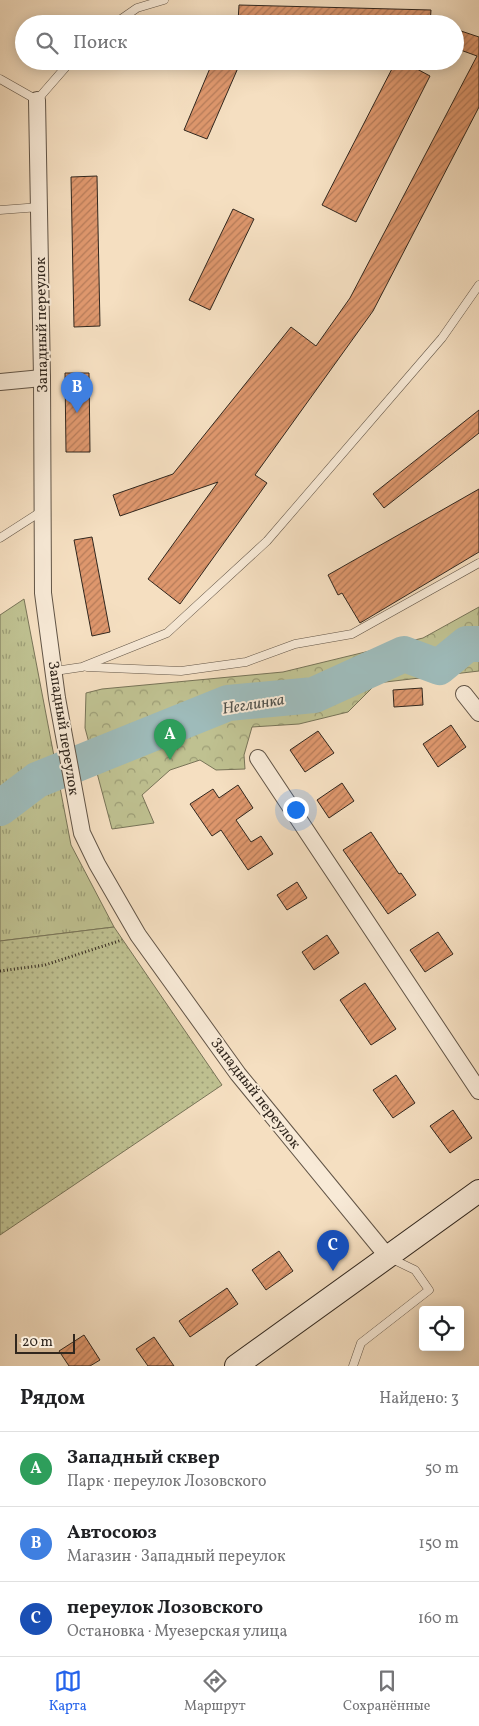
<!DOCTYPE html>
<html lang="ru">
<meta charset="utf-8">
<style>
body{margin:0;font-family:Vollkorn,serif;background:#f6f6f6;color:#202124}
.controls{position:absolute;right:15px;bottom:15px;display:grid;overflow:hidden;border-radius:5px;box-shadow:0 2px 12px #0003}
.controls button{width:45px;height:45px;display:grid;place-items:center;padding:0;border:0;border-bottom:1px solid #e0e0e0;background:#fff;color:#202124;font:25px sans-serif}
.scale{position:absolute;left:15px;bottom:12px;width:60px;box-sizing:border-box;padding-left:5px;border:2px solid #31271e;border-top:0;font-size:14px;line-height:18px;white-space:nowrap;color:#31271e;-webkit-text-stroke:4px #f8ead7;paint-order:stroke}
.you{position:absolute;left:295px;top:809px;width:18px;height:18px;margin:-12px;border:4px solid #fff;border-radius:50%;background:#1a73e8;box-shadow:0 0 0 8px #1a73e833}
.badge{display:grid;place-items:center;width:32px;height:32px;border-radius:50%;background:#2563eb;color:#fff;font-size:16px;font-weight:700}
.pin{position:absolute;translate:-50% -41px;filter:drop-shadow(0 1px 2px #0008)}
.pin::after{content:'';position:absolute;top:26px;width:18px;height:15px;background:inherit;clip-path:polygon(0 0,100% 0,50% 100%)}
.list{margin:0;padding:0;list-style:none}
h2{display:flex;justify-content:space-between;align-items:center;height:65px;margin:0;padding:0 20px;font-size:21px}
h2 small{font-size:16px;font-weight:400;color:#757577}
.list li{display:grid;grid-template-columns:32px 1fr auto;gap:15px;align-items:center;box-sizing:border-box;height:75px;padding:0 20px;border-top:1px solid #e0e0e0}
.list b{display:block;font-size:19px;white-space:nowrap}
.list p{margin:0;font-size:16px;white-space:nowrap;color:#757577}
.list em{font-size:16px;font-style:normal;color:#757577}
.icon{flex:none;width:28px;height:28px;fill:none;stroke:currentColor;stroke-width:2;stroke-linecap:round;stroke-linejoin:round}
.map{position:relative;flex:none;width:479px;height:1366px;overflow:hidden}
.search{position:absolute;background:#fff;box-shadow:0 2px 12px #0003;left:15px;right:15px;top:15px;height:55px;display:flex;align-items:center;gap:12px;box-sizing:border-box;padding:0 18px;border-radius:28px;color:#757577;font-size:19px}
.sheet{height:290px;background:#fff}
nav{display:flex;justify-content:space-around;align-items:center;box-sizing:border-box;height:70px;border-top:1px solid #e0e0e0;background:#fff;font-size:14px;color:#757577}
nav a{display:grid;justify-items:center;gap:2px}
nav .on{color:#2563eb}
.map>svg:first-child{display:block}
.grass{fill:url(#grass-tufts);stroke:#787458}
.forest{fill:url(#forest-crowns);stroke:#787458}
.park{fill:url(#park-dots);stroke:#787458}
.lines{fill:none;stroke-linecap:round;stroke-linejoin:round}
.river{stroke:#9ebbba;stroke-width:36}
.building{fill:url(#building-hatch);stroke:#31271e}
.service-casing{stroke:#625547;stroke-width:9}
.minor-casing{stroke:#625547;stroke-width:18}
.secondary-casing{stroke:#31271e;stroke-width:24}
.path{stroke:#31271e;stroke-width:3;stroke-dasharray:1 2.5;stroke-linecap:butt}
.service{stroke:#f8ead7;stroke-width:8}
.minor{stroke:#f8ead7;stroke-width:16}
.secondary{stroke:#f8ead7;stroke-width:22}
.labels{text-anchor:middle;stroke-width:4;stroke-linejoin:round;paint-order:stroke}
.street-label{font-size:15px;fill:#31271e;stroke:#f8ead7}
.water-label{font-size:16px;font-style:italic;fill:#52534d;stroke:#f8ead7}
</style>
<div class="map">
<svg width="479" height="1366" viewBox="0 0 479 1366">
<defs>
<pattern id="grass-tufts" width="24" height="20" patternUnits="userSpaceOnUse" patternTransform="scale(1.25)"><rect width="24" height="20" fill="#bfc191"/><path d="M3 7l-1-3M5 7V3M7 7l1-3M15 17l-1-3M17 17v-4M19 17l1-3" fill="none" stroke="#9c9d76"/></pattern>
<pattern id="forest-crowns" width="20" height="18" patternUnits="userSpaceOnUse" patternTransform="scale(1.25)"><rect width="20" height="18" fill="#bfc191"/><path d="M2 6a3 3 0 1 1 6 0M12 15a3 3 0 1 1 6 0" fill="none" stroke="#9c9d76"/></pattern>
<pattern id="park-dots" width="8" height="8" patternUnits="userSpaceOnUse" patternTransform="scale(1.25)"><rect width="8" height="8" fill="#bfc191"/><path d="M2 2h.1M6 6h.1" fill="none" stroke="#9c9d76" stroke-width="1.8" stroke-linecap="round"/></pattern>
<pattern id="building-hatch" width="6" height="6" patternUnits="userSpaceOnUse" patternTransform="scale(1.25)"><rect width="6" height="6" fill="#de976d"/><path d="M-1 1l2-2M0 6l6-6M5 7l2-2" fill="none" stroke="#b57b59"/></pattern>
</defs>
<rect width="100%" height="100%" fill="#f5dfc1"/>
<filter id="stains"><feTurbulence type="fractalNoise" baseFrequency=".004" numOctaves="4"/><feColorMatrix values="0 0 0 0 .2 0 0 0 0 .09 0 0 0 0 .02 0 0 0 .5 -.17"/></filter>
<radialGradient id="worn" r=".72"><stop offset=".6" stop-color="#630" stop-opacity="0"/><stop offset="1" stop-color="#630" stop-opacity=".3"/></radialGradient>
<!-- grass -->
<path class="grass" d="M 24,599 L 71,845 L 114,927 L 0,941 L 0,615 Z"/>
<!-- forest -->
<path class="forest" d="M 479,607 L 479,671 L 377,683 L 348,712 L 299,724 L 252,727 L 244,755 L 245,769 L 216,770 L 200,760 L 170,770 L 142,795 L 154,823 L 112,829 L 85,728 L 86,693 L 102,689 L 283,672 L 423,638 Z"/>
<!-- park -->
<path class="park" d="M 114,927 L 222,1085 L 0,1235 L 0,941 Z"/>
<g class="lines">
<!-- river -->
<path class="river" d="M 0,808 L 37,780 L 228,703 L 314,695 L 404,654 L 439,667 L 467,644 L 479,644"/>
</g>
<!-- building -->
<g class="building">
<path d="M 239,5 L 431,10 L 430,24 L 238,22 Z"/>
<path d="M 455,29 L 479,37 L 479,107 L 373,311 L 255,475 L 267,483 L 180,604 L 148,579 L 218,482 L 120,516 L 113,495 L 173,474 L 291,327 L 316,346 L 350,298 L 477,56 L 455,48 Z"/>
<path d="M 213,61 L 241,61 L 207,139 L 184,130 Z"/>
<path d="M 396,61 L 402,61 L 430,76 L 356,222 L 322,205 Z"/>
<path d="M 97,176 L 100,326 L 74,327 L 71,177 Z"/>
<path d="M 233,209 L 254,219 L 210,310 L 189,300 Z"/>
<path d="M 65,373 L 89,373 L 90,452 L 66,452 Z"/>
<path d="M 479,410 L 479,433 L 384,508 L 373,494 Z"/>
<path d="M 479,489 L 479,552 L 360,623 L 342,593 L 338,595 L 328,575 Z"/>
<path d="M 92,537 L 110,632 L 92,636 L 74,540 Z"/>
<path d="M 422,688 L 423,705 L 394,707 L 393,690 Z"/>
<path d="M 451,725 L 466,747 L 438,767 L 423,744 Z"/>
<path d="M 318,731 L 334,753 L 305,772 L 290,750 Z"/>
<path d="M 342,783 L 354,801 L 329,818 L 317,800 Z"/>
<path d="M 238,785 L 253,808 L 236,820 L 251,842 L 261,836 L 273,854 L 248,870 L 221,830 L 212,836 L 190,804 L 213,789 L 219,798 Z"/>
<path d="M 371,832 L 399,874 L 401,873 L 416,895 L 388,914 L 343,850 Z"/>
<path d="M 297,882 L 307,898 L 287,910 L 277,895 Z"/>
<path d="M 438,932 L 453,954 L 425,972 L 410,950 Z"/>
<path d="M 327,935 L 339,953 L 314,970 L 302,952 Z"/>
<path d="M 365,983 L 396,1029 L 371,1045 L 340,1000 Z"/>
<path d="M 396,1075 L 415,1103 L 393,1118 L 373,1090 Z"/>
<path d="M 453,1110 L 472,1138 L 450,1153 L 430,1126 Z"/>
<path d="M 279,1251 L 293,1271 L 266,1290 L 252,1270 Z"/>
<path d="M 227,1288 L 238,1304 L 190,1337 L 179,1321 Z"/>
<path d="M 84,1335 L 100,1360 L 90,1366 L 69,1366 L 59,1351 Z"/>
<path d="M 154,1337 L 174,1366 L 148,1366 L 136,1349 Z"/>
</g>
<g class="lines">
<!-- service casing -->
<g class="service-casing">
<g id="service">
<path d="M 114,24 L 137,8 L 164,0"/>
<path d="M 0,79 L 37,100 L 71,61"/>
<path d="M 0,210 L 40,207"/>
<path d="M 0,538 L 42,511"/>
<path d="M 87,667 L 181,671 L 246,662 L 295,644 L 352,634 L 479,563"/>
<path d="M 55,671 L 82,667 L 167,633 L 267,541 L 442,338 L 479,285"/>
<path d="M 353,1366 L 361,1343 L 429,1290 L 415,1270 L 390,1258"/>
</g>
</g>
<!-- minor casing -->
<g class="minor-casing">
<g id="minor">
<path d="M 37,100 L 42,378 L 43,593 L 57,698 L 82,833 L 97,864 L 138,935 L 238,1074 L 388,1257"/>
<path d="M 0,382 L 42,378"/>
<path d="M 464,694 L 479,713"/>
<path d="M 258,758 L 479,1091"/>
</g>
</g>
<!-- secondary casing -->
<g class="secondary-casing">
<path id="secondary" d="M 236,1366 L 479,1191"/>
</g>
<!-- path -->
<path class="path" d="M 0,971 L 45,965 L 122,940"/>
<!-- service -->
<use href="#service" class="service"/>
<!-- minor -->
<use href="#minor" class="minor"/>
<!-- secondary -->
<use href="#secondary" class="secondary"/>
</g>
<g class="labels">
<!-- street labels -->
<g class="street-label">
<text transform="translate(41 325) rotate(-91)" y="5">Западный переулок</text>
<text transform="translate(64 728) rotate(81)" y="5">Западный переулок</text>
<text transform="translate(256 1093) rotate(52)" y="5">Западный переулок</text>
</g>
<!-- water labels -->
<g class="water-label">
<text transform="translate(253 703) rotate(-9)" y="6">Неглинка</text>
</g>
</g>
<rect width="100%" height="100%" filter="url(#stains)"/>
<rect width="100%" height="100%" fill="url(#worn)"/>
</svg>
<div class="controls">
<button><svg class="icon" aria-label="locate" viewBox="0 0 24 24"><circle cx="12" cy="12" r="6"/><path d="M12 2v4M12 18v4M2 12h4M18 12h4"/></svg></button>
</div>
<div class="scale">20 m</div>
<div class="you"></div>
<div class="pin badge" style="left:170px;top:760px;background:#2e9e5b">A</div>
<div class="pin badge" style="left:77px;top:413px;background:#3f7fe0">B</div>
<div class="pin badge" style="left:333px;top:1271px;background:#1a4fb4">C</div>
<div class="search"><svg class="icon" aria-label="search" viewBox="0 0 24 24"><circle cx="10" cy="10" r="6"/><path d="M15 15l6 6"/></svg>Поиск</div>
</div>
<section class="sheet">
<h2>Рядом<small>Найдено: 3</small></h2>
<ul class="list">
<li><span class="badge" style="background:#2e9e5b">A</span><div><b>Западный сквер</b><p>Парк · переулок Лозовского</p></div><em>50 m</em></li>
<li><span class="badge" style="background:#3f7fe0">B</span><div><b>Автосоюз</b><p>Магазин · Западный переулок</p></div><em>150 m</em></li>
<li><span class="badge" style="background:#1a4fb4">C</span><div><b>переулок Лозовского</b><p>Остановка · Муезерская улица</p></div><em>160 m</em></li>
</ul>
</section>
<nav>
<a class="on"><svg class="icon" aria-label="map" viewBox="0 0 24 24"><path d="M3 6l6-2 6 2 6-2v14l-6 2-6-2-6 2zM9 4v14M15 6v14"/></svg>Карта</a>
<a><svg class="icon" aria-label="directions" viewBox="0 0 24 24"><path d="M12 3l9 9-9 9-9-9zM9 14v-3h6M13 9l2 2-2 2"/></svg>Маршрут</a>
<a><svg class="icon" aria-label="saved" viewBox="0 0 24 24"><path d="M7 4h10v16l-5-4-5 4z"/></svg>Сохранённые</a>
</nav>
